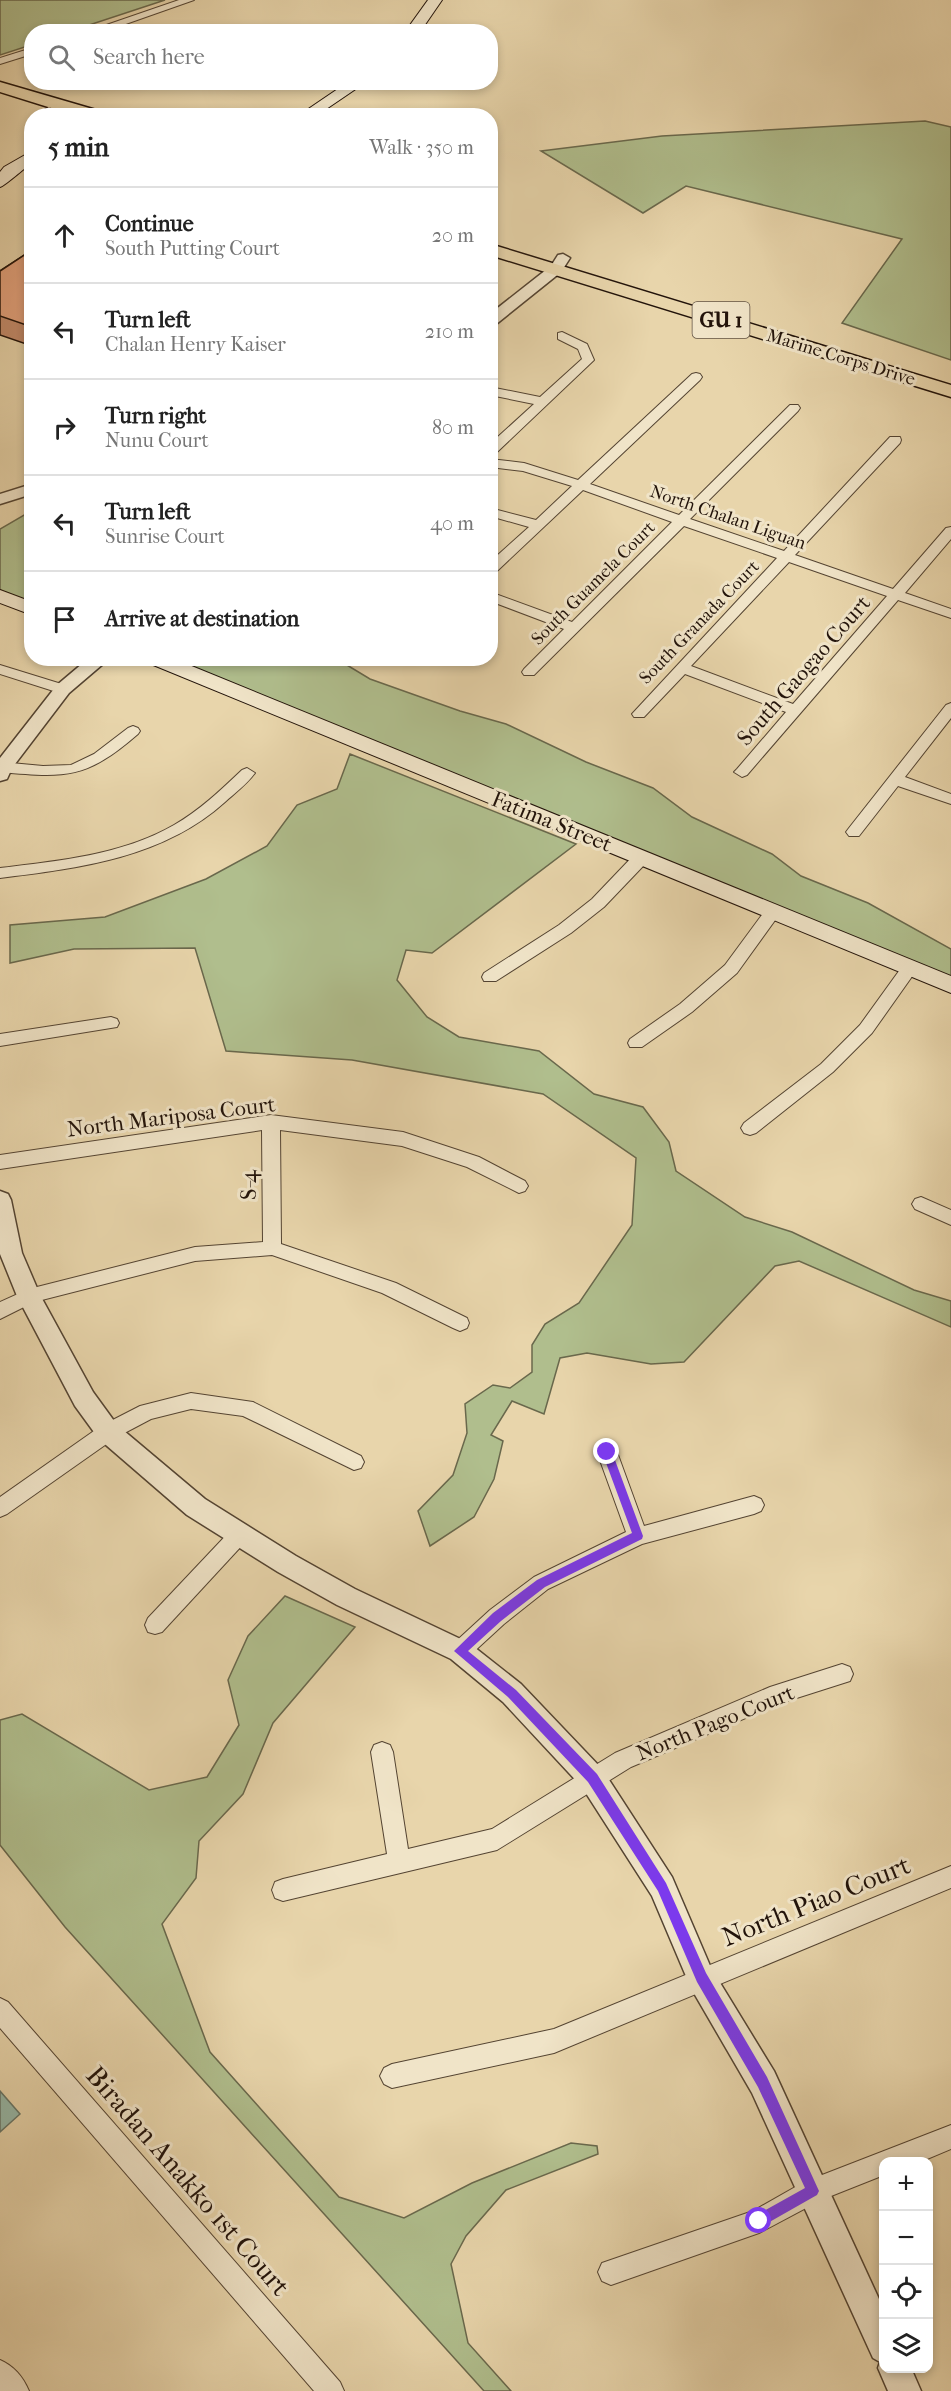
<!DOCTYPE html>
<meta charset="utf-8">
<style>
body{margin:0;font-family:"IM FELL French Canon",serif;background:#f6f6f6;color:#222}
.controls{position:absolute;right:18px;bottom:18px;display:grid;overflow:hidden;border-radius:12px;box-shadow:0 3px 9px #0003}
.controls button{width:54px;height:54px;display:grid;place-items:center;padding:0;border:0;border-bottom:2px solid #e0e0e0;background:#fff;color:#222;font:30px sans-serif}
.stop{position:absolute;width:18px;height:18px;margin:-14px;border:4px solid #7c3aed;border-radius:50%;background:#fff}
.stop.end{background:#7c3aed;border-color:#fff;box-shadow:0 2px 6px #0008}
.list{margin:0;padding:0;list-style:none}
h2{display:flex;justify-content:space-between;align-items:center;height:78px;margin:0;padding:0 24px;font-size:26px}
h2 small{font-size:20px;font-weight:400;color:#767676}
.list li{display:grid;grid-template-columns:39px 1fr auto;gap:18px;align-items:center;box-sizing:border-box;height:96px;padding:0 24px;border-top:2px solid #e0e0e0}
.list b{display:block;font-size:22px;white-space:nowrap}
.list p{margin:0;font-size:20px;white-space:nowrap;color:#767676}
.list em{font-size:20px;font-style:normal;color:#767676}
.icon{flex:none;width:33px;height:33px;fill:none;stroke:currentColor;stroke-width:2;stroke-linecap:round;stroke-linejoin:round}
.map{position:relative;flex:none;width:951px;height:2391px;overflow:hidden}
.search{position:absolute;background:#fff;box-shadow:0 3px 9px #0003;left:24px;top:24px;width:474px;height:66px;display:flex;align-items:center;gap:15px;box-sizing:border-box;padding:0 21px;border-radius:24px;color:#767676;font-size:22px}
.panel{position:absolute;background:#fff;box-shadow:0 3px 9px #0003;left:24px;top:108px;width:474px;height:558px;border-radius:24px}
.map>svg:first-child{display:block}
.green{fill:#b0be8d;stroke:#69684c;stroke-width:1.5}
.water{fill:#97b9a9;stroke:#687769;stroke-width:1.5}
.lines{fill:none;stroke-linecap:round;stroke-linejoin:round}
.minor-casing{stroke:#544432;stroke-width:2}
.tertiary-casing{stroke:#544432;stroke-width:3}
.secondary-casing{stroke:#22130a;stroke-width:2}
.primary-casing{stroke:#22130a;stroke-width:3}
.minor{fill:#f0e4c8;fill-rule:evenodd}
.tertiary{fill:#f0e4c8;fill-rule:evenodd}
.secondary{fill:#f0e4c8;fill-rule:evenodd}
.primary{fill:#e8d5ab;fill-rule:evenodd}
.wall{fill:#c48c6c;stroke:#22130a;stroke-width:1.5}
.building{fill:#e4a37e;stroke:#22130a;stroke-width:1.5}
.route{fill:#7c3aed}
.labels{text-anchor:middle;stroke-width:6;stroke-linejoin:round;paint-order:stroke}
.far-street-label{font-size:18px;fill:#22130a;stroke:#f0e4c8}
.shield{fill:#f0e4c8;stroke:#605243;stroke-width:1.5}
.shield-label{font-size:21px;font-weight:bold;fill:#22130a}
.street-label{font-size:22px;fill:#22130a;stroke:#f0e4c8}
.near-street-label{font-size:27px;fill:#22130a;stroke:#f0e4c8}
</style>
<div class="map">
<svg width="951" height="2391" viewBox="0 0 951 2391">
<rect width="100%" height="100%" fill="#e8d5ab"/>
<filter id="stains"><feTurbulence type="fractalNoise" baseFrequency=".00333" numOctaves="4"/><feColorMatrix values="0 0 0 0 .2 0 0 0 0 .09 0 0 0 0 .02 0 0 0 .5 -.17"/></filter>
<radialGradient id="worn" r=".72"><stop offset=".6" stop-color="#630" stop-opacity="0"/><stop offset="1" stop-color="#630" stop-opacity=".3"/></radialGradient>
<!-- green -->
<g class="green">
<path d="M 0,0 L 165,0 L 71,31 L 32,32 L 31,45 L 0,55 Z"/>
<path d="M 925,121 L 951,127 L 951,360 L 842,323 L 902,239 L 686,186 L 643,213 L 541,151 L 662,136 Z"/>
<path d="M 31,511 L 31,603 L 0,590 L 0,529 Z"/>
<path d="M 168,659 L 337,659 L 370,679 L 460,711 L 506,724 L 586,762 L 653,788 L 692,817 L 772,854 L 801,876 L 868,903 L 951,949 L 951,979 Z"/>
<path d="M 350,754 L 576,844 L 432,953 L 406,950 L 397,980 L 427,1017 L 459,1037 L 539,1051 L 594,1094 L 643,1107 L 669,1142 L 676,1171 L 745,1217 L 792,1232 L 914,1290 L 951,1301 L 951,1327 L 799,1261 L 775,1266 L 684,1362 L 651,1364 L 587,1353 L 560,1358 L 544,1414 L 512,1401 L 491,1435 L 503,1441 L 494,1479 L 474,1517 L 430,1546 L 418,1511 L 453,1475 L 467,1433 L 465,1404 L 493,1385 L 510,1388 L 532,1372 L 532,1345 L 545,1324 L 579,1303 L 632,1225 L 636,1158 L 543,1094 L 352,1060 L 226,1051 L 195,948 L 74,949 L 10,963 L 10,925 L 105,917 L 206,879 L 267,846 L 297,805 L 337,789 Z"/>
<path d="M 285,1596 L 355,1627 L 273,1723 L 243,1794 L 199,1841 L 196,1878 L 162,1924 L 210,2052 L 339,2197 L 404,2218 L 472,2183 L 571,2143 L 597,2146 L 598,2154 L 506,2190 L 466,2236 L 451,2264 L 468,2343 L 511,2391 L 484,2391 L 65,1927 L 0,1845 L 0,1720 L 22,1714 L 149,1790 L 207,1777 L 239,1725 L 228,1680 L 248,1636 Z"/>
</g>
<!-- water -->
<path class="water" d="M 0,2091 L 20,2114 L 0,2132 Z"/>
<g class="lines">
<!-- minor casing -->
<g class="minor-casing">
<g id="minor">
<path d="M 179,0 L 194,0 L 103,32 L 86,32 Z"/>
<path d="M 32,48 L 32,54 L 0,64 L 0,58 Z"/>
<path d="M 562,332 L 587,344 L 594,360 L 495,454 L 490,455 L 490,444 L 534,404 L 490,395 L 490,387 L 540,397 L 582,359 L 578,349 L 558,339 L 558,333 Z"/>
<path d="M 696,373 L 700,374 L 702,377 L 700,380 L 590,484 L 679,515 L 790,405 L 798,405 L 800,408 L 798,411 L 690,519 L 784,551 L 890,437 L 900,437 L 901,440 L 900,443 L 795,555 L 893,589 L 946,528 L 951,527 L 951,539 L 905,593 L 951,609 L 951,618 L 898,600 L 747,775 L 742,777 L 734,772 L 737,769 L 786,712 L 685,674 L 644,717 L 634,717 L 632,714 L 777,558 L 684,526 L 534,675 L 524,675 L 522,672 L 524,669 L 564,629 L 490,601 L 490,592 L 572,622 L 672,522 L 583,490 L 495,573 L 490,574 L 490,562 L 529,527 L 490,516 L 490,508 L 536,520 L 572,486 L 523,471 L 490,467 L 490,459 L 524,463 L 578,480 L 692,374 ZM 789,562 L 887,596 L 793,704 L 691,666 Z"/>
<path d="M 0,665 L 68,686 L 70,689 L 63,694 L 0,674 Z"/>
<path d="M 951,703 L 951,718 L 905,777 L 951,794 L 951,804 L 898,786 L 859,836 L 849,836 L 846,832 L 849,828 L 946,705 Z"/>
<path d="M 133,726 L 138,728 L 140,731 L 138,734 C 86,779 67,778 0,772 L 0,762 L 43,766 L 71,765 L 94,754 L 128,728 Z"/>
<path d="M 247,768 L 255,773 C 247,784 235,793 225,802 C 163,858 80,868 0,878 L 0,868 C 58,861 122,855 174,825 C 199,811 221,790 242,770 Z"/>
<path d="M 641,853 L 647,854 L 649,858 L 647,862 L 604,907 L 571,933 L 496,981 L 484,981 L 482,977 L 484,973 L 559,925 L 592,899 L 635,854 Z"/>
<path d="M 773,906 L 779,908 L 781,912 L 737,973 L 692,1012 L 642,1047 L 630,1047 L 628,1043 L 630,1039 L 680,1004 L 725,965 L 767,908 Z"/>
<path d="M 910,962 L 916,964 L 918,968 L 872,1033 L 833,1072 L 756,1133 L 750,1135 L 744,1133 L 741,1128 L 744,1123 L 821,1064 L 860,1025 L 904,964 Z"/>
<path d="M 111,1017 L 117,1019 L 119,1023 L 117,1027 L 0,1046 L 0,1034 Z"/>
<path d="M 271,1115 L 403,1132 L 479,1157 L 525,1181 L 528,1186 L 525,1191 L 519,1193 L 467,1167 L 402,1146 L 280,1130 L 281,1244 L 396,1283 L 467,1318 L 469,1323 L 467,1328 L 460,1331 L 453,1328 L 382,1293 L 272,1255 L 195,1261 L 34,1302 L 0,1319 L 0,1302 L 29,1289 L 195,1247 L 263,1242 L 262,1130 L 0,1169 L 0,1155 Z"/>
<path d="M 921,1197 L 951,1210 L 951,1225 L 915,1209 L 912,1204 L 915,1199 Z"/>
<path d="M 191,1393 L 253,1402 L 361,1456 L 364,1462 L 361,1468 L 354,1470 L 243,1416 L 191,1409 L 151,1419 L 115,1438 L 7,1514 L 0,1517 L 0,1497 L 101,1426 L 140,1406 Z"/>
<path d="M 607,1444 L 614,1446 L 617,1452 L 644,1526 L 754,1496 L 761,1499 L 764,1505 L 761,1511 L 754,1514 L 642,1544 L 548,1589 L 504,1624 L 467,1658 L 460,1660 L 453,1658 L 449,1651 L 453,1644 L 490,1610 L 534,1577 L 626,1532 L 597,1452 L 600,1446 Z"/>
<path d="M 240,1525 L 247,1528 L 250,1534 L 247,1540 L 162,1632 L 155,1634 L 148,1632 L 145,1625 L 148,1618 L 233,1528 Z"/>
<path d="M 842,1664 L 850,1667 L 853,1674 L 850,1681 L 781,1703 L 631,1767 L 497,1850 L 283,1901 L 275,1898 L 272,1890 L 275,1882 L 283,1879 L 387,1854 L 371,1752 L 374,1745 L 382,1742 L 390,1745 L 393,1752 L 408,1849 L 492,1829 L 615,1753 L 770,1687 Z"/>
<path d="M 951,1866 L 951,1888 L 554,2053 L 392,2088 L 384,2084 L 380,2076 L 384,2068 L 392,2064 L 554,2029 Z"/>
<path d="M 0,1998 L 8,2002 L 340,2382 L 344,2391 L 314,2391 L 0,2028 Z"/>
<path d="M 951,2125 L 951,2149 L 920,2162 L 884,2162 L 884,2175 L 821,2200 L 759,2233 L 611,2285 L 602,2281 L 598,2272 L 602,2263 L 753,2211 L 804,2182 Z"/>
<path d="M 0,2360 C 14,2366 23,2377 29,2391 L 0,2391 Z"/>
</g>
</g>
<!-- tertiary casing -->
<g class="tertiary-casing">
<g id="tertiary">
<path d="M 563,254 L 570,258 L 561,272 L 495,325 L 490,326 L 490,314 L 551,266 L 558,255 Z"/>
<path d="M 32,484 L 32,494 L 0,504 L 0,494 Z"/>
<path d="M 89,658 L 110,658 L 69,693 L 12,768 L 7,779 L 0,781 L 0,758 L 57,685 Z"/>
<path d="M 0,1191 L 8,1194 L 11,1200 L 22,1253 L 40,1295 L 93,1392 L 117,1425 L 205,1499 L 296,1556 L 355,1589 L 469,1643 L 521,1684 L 602,1769 L 672,1877 L 711,1968 L 774,2071 L 884,2310 L 884,2368 L 911,2368 L 921,2391 L 888,2391 L 878,2368 L 880,2362 L 873,2358 L 752,2093 L 691,1988 L 652,1896 L 582,1787 L 503,1702 L 451,1659 L 337,1605 L 278,1572 L 187,1515 L 99,1439 L 75,1406 L 17,1296 L 0,1254 Z"/>
</g>
</g>
<!-- secondary casing -->
<g class="secondary-casing">
<g id="secondary">
<path d="M 428,0 L 442,0 L 420,32 L 405,32 Z"/>
<path d="M 348,82 L 366,82 L 316,116 L 298,116 Z"/>
<path d="M 49,107 L 62,116 L 44,116 L 41,112 Z"/>
<path d="M 32,151 L 32,163 C 23,169 6,185 0,187 L 0,172 L 4,167 Z"/>
<path d="M 0,590 L 32,602 L 32,615 L 0,603 Z"/>
<path d="M 143,658 L 172,658 L 951,976 L 951,993 L 146,662 Z"/>
</g>
</g>
<!-- primary casing -->
<g class="primary-casing">
<g id="primary">
<path d="M 0,82 L 103,112 L 105,116 L 77,116 L 0,92 Z"/>
<path d="M 490,244 L 951,385 L 951,397 L 490,255 Z"/>
</g>
</g>
<!-- minor -->
<use href="#minor" class="minor"/>
<!-- tertiary -->
<use href="#tertiary" class="tertiary"/>
<!-- secondary -->
<use href="#secondary" class="secondary"/>
<!-- primary -->
<use href="#primary" class="primary"/>
</g>
<!-- wall -->
<path class="wall" d="M 32,250 L 32,346 L 0,335 L 0,271 Z"/>
<!-- building -->
<path class="building" d="M 32,250 L 32,327 L 0,316 L 0,271 Z"/>
<!-- route -->
<path class="route" d="M 607,1448 L 612,1452 L 643,1536 L 642,1539 L 545,1587 L 501,1621 L 468,1651 L 516,1690 L 597,1774 L 666,1883 L 706,1973 L 767,2077 L 819,2191 L 817,2195 L 759,2228 L 755,2226 L 753,2221 L 755,2216 L 805,2188 L 758,2087 L 697,1982 L 658,1891 L 588,1782 L 508,1697 L 454,1651 L 493,1613 L 537,1580 L 632,1533 L 602,1452 Z"/>
<g class="labels">
<!-- far-street labels -->
<g class="far-street-label">
<text transform="translate(841 357) rotate(17)" y="6">Marine Corps Drive</text>
<text transform="translate(728 517) rotate(19)" y="6">North Chalan Liguan</text>
<text transform="translate(593 583) rotate(-45)" y="6">South Guamela Court</text>
<text transform="translate(699 622) rotate(-46)" y="6">South Granada Court</text>
</g>
<!-- shield labels -->
<rect class="shield" x="692.5" y="302" width="57" height="36" rx="4.5"/>
<g class="shield-label">
<text x="721" y="327">GU 1</text>
</g>
<!-- street labels -->
<g class="street-label">
<text transform="translate(803 670) rotate(-49)" y="8">South Gaogao Court</text>
<text transform="translate(552 821) rotate(22)" y="8">Fatima Street</text>
<text transform="translate(171 1116) rotate(-7)" y="8">North Mariposa Court</text>
<text transform="translate(248 1185) rotate(-90)" y="8">S-4</text>
<text transform="translate(715 1722) rotate(-22)" y="8">North Pago Court</text>
</g>
<!-- near-street labels -->
<g class="near-street-label">
<text transform="translate(816 1901) rotate(-22)" y="9">North Piao Court</text>
<text transform="translate(188 2181) rotate(49)" y="9">Biradan Anakko 1st Court</text>
</g>
</g>
<rect width="100%" height="100%" filter="url(#stains)"/>
<rect width="100%" height="100%" fill="url(#worn)"/>
</svg>
<div class="controls">
<button>+</button>
<button>−</button>
<button><svg class="icon" aria-label="locate" viewBox="0 0 24 24"><circle cx="12" cy="12" r="6"/><path d="M12 2v4M12 18v4M2 12h4M18 12h4"/></svg></button>
<button><svg class="icon" aria-label="layers" viewBox="0 0 24 24"><path d="M12 4l9 5-9 5-9-5zM3 14l9 5 9-5"/></svg></button>
</div>
<div class="stop" style="left:759px;top:2221px"></div>
<div class="stop end" style="left:607px;top:1452px"></div>
<div class="search"><svg class="icon" aria-label="search" viewBox="0 0 24 24"><circle cx="10" cy="10" r="6"/><path d="M15 15l6 6"/></svg>Search here</div>
<section class="panel">
<h2>5 min<small>Walk · 350 m</small></h2>
<ul class="list">
<li><svg class="icon" aria-label="ahead" viewBox="0 0 24 24"><path d="M12 20V5M6 11l6-6 6 6"/></svg><div><b>Continue</b><p>South Putting Court</p></div><em>20 m</em></li>
<li><svg class="icon" aria-label="left" viewBox="0 0 24 24"><path d="M17 20v-9H6M10 6l-5 5 5 5"/></svg><div><b>Turn left</b><p>Chalan Henry Kaiser</p></div><em>210 m</em></li>
<li><svg class="icon" aria-label="right" viewBox="0 0 24 24"><path d="M7 20v-9h11M14 6l5 5-5 5"/></svg><div><b>Turn right</b><p>Nunu Court</p></div><em>80 m</em></li>
<li><svg class="icon" aria-label="left" viewBox="0 0 24 24"><path d="M17 20v-9H6M10 6l-5 5 5 5"/></svg><div><b>Turn left</b><p>Sunrise Court</p></div><em>40 m</em></li>
<li><svg class="icon" aria-label="arrive" viewBox="0 0 24 24"><path d="M6 21V4h12l-3 4 3 4H6"/></svg><div><b>Arrive at destination</b></div></li>
</ul>
</section>
</div>
